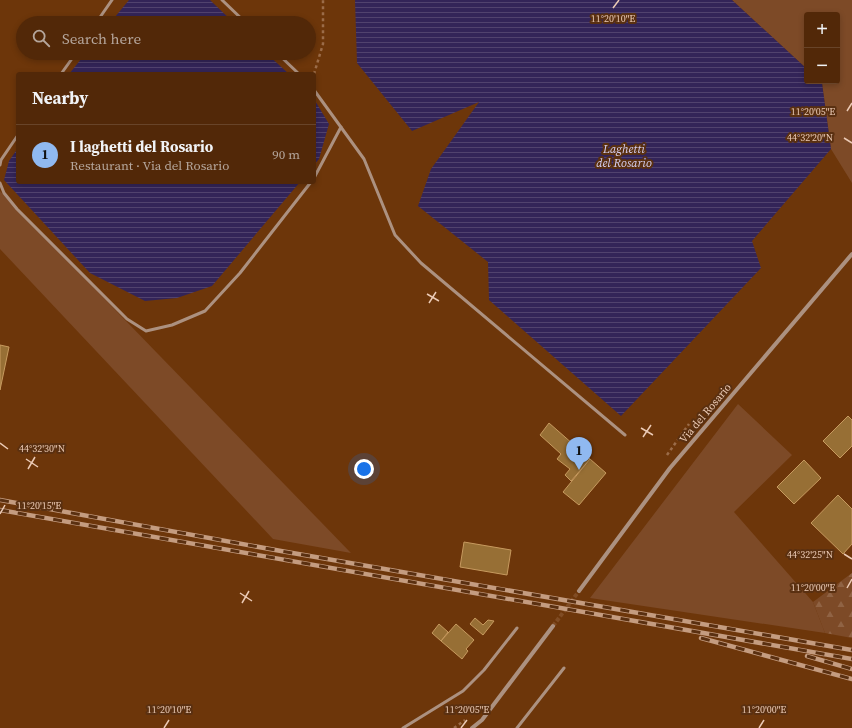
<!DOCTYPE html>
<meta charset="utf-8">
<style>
body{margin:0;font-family:"Source Serif 4",serif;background:#5c3416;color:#f1f3f6}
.controls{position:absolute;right:12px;top:12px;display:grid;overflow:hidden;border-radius:4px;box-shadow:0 2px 6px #0003}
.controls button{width:36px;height:36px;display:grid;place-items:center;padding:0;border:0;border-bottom:1px solid #684429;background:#522808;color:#f1f3f6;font:20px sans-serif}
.you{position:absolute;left:364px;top:469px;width:14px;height:14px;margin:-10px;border:3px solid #fff;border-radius:50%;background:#1a73e8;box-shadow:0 0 0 6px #1a73e833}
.badge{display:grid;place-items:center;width:26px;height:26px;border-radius:50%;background:#90b9f0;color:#111;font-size:13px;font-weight:700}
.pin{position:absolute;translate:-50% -33px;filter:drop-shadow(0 1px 2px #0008)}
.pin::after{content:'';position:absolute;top:21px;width:14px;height:12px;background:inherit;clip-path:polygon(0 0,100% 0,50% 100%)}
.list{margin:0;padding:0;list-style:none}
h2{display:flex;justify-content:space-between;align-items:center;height:52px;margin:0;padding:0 16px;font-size:17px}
h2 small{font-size:13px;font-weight:400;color:#b5a69c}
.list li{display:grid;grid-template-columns:26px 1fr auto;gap:12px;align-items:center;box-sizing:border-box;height:60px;padding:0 16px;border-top:1px solid #684429}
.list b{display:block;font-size:15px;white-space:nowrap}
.list p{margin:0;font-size:13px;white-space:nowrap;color:#b5a69c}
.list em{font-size:13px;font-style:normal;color:#b5a69c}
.icon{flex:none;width:22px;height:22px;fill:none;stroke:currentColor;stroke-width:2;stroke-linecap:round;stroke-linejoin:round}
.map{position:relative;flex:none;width:852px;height:728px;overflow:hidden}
.search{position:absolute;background:#522808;box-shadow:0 2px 6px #0003;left:16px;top:16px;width:300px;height:44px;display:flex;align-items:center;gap:10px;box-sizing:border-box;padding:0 14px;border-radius:22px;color:#b5a69c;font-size:15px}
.panel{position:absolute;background:#522808;box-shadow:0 2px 6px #0003;left:16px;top:72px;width:300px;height:112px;border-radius:4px}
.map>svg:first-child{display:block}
.grass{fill:#7d4a27}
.forest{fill:url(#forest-firs)}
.water{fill:url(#water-rules)}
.building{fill:#976f35;stroke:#c79a5f}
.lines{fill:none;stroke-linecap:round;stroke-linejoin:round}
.street-tunnel{stroke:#804c24;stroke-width:4;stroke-dasharray:4 2;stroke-linecap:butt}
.path{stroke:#9b6c49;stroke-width:2.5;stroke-dasharray:3 3;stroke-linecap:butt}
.lane{stroke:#ac9180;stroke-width:3}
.street{stroke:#ac9180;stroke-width:4}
.rail-casing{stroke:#c49c80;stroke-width:4.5}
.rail{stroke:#5a3011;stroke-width:3;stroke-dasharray:9;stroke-linecap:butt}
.ticks{fill:none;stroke:#ebcab5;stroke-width:1.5}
.labels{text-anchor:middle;stroke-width:4;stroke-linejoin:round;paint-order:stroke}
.street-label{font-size:11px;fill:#ebcab5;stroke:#5a3011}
.water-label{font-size:12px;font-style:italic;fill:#d7d1f4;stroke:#5a3011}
.ticks-label{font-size:10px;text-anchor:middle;fill:#ebcab5;stroke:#5a3011;stroke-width:4;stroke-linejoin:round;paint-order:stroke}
</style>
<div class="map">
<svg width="852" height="728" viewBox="0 0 852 728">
<defs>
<pattern id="forest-firs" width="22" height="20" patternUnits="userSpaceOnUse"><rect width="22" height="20" fill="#7d4a27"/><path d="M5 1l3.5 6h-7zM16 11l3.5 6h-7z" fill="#906344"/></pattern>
<pattern id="water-rules" width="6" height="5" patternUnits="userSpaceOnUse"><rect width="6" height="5" fill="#332458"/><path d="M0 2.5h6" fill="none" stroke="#51426e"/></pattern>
</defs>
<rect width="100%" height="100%" fill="#6d360a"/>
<!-- grass -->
<g class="grass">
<path d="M 732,0 L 852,0 L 852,183 L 831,149 L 822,83 L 820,81 L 837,81 L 837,15 L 807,15 L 807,69 Z"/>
<path d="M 0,191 L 351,553 L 273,539 L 0,249 Z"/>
<path d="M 738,404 L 792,455 L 734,512 L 813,602 L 825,633 L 590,598 Z"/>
</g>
<!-- forest -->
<path class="forest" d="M 852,573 L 852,638 L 825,633 L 813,602 Z"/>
<!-- water -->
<g class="water">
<path d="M 129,0 L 210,0 L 234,23 L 110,23 Z"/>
<path d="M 355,0 L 732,0 L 807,69 L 807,81 L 820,81 L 822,83 L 831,149 L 752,241 L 761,268 L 621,416 L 489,300 L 488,262 L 418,206 L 431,169 L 479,102 L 412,131 L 357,63 Z"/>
<path d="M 86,53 L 266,53 L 289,74 L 69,74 Z"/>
<path d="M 314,99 L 329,124 L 319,159 L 314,165 Z"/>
<path d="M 18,148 L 18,182 L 300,182 L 212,286 L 177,298 L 145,301 L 90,273 L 4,180 L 9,161 Z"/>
</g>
<!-- building -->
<g class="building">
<path d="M 0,345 L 9,347 L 0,390 Z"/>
<path d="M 848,416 L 852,420 L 852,446 L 840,458 L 823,441 Z"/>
<path d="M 549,423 L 590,459 L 571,481 L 565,475 L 570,469 L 557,459 L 561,454 L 540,435 Z"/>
<path d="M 590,459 L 606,473 L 579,505 L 563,492 Z"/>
<path d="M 804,460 L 821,478 L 794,504 L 777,487 Z"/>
<path d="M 838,495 L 852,509 L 852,544 L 843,554 L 811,523 Z"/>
<path d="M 464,542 L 511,550 L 507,575 L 460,567 Z"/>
<path d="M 475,618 L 483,625 L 488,620 L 494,621 L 483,635 L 470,624 Z"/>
<path d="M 439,624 L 448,632 L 441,641 L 432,633 Z"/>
<path d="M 456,624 L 474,640 L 466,649 L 468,651 L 462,659 L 441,641 Z"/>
</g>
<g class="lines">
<!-- street-tunnel -->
<path class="street-tunnel" d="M 553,626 L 579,591"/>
<!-- path -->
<g class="path">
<path d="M 314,74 L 323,44 L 323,0"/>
<path d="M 667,455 L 689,424"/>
<path d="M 454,728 L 465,720"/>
</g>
<!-- lane -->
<g class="lane">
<path d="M 222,0 L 246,23"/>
<path d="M 96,23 L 112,0"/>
<path d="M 277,53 L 299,74"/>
<path d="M 61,74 L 76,53"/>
<path d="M 314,90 L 364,159 L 395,235 L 421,263 L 625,435"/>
<path d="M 0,165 L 1,160 L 18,135"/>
<path d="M 314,178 L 341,127"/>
<path d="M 0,183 L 4,193 L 17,209 L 127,319 L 146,331 L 172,325 L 205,311 L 240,273 L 311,182"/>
<path d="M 403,728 L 463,691 L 484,670 L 517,628"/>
<path d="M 517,728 L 564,668"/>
</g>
<!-- street -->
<g class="street">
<path d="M 579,591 L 670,468 L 852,254"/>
<path d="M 472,728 L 482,720 L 553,626"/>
</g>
<!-- rail casing -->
<g class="rail-casing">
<g id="rail">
<path d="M 0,500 L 281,551 L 852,650"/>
<path d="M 0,510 L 852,659"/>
<path d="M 701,638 L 852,679"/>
<path d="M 807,656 L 852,669"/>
</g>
</g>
<!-- rail -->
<use href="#rail" class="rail"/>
</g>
<!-- ticks -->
<path class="ticks" d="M 613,8 L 619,0M 847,111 L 852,103M 844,138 L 852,143M 427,294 L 439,301M 429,303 L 436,292M 641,428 L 653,435M 643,437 L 651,425M 0,443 L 8,449M 26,459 L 38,467M 28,469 L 35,457M 0,514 L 5,505M 844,554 L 852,559M 847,588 L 852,579M 240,593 L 252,601M 242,603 L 249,591M 164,728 L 169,720M 461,728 L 467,720M 759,728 L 764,720"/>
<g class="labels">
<!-- street labels -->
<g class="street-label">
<text transform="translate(705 413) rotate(-50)" y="4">Via del Rosario</text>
</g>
<!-- water labels -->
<g class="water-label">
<text x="624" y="153">Laghetti<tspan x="624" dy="14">del Rosario</tspan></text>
</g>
</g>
<g class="ticks-label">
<text x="613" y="22">11°20'10"E</text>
<text x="813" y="115">11°20'05"E</text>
<text x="810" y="141">44°32'20"N</text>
<text x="42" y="452">44°32'30"N</text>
<text x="39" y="509">11°20'15"E</text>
<text x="810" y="558">44°32'25"N</text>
<text x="813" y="591">11°20'00"E</text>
<text x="169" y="713">11°20'10"E</text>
<text x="467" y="713">11°20'05"E</text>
<text x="764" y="713">11°20'00"E</text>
</g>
</svg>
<div class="controls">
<button>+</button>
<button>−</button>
</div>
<div class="you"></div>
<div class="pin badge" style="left:579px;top:470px">1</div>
<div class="search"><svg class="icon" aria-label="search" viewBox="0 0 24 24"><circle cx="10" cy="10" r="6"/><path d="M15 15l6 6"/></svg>Search here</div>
<section class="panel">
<h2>Nearby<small></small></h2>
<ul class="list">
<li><span class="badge">1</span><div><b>I laghetti del Rosario</b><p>Restaurant · Via del Rosario</p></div><em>90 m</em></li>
</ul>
</section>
</div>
